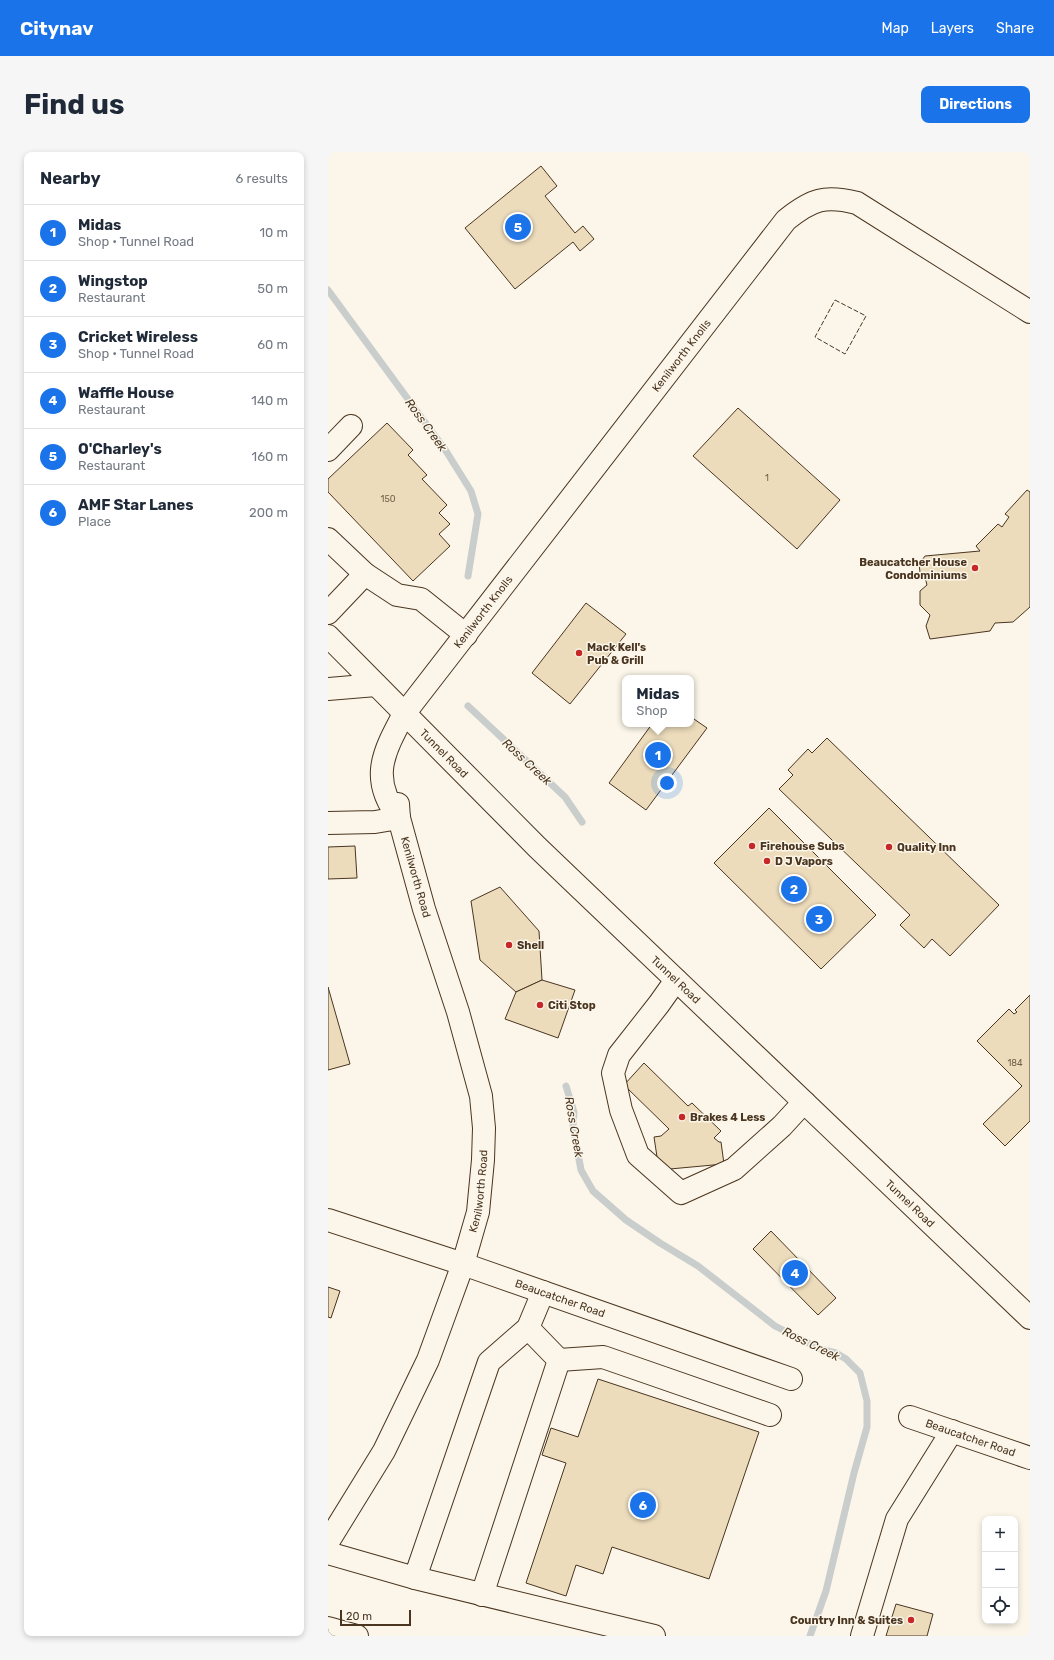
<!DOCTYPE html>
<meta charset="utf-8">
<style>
body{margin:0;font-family:Rubik,sans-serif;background:#f6f6f7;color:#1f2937}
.controls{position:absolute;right:12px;bottom:12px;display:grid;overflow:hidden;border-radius:8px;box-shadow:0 2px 6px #0003}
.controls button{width:36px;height:36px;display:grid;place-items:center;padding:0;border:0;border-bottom:1px solid #e0e1e3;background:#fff;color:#1f2937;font:20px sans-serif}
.scale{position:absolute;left:12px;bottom:10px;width:71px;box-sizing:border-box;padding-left:4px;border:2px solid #4a3520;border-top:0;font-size:11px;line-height:14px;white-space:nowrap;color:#4a3520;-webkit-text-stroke:3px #fbf6e9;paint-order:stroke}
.you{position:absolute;left:339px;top:631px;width:14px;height:14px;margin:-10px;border:3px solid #fff;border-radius:50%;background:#1a73e8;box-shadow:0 0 0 6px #1a73e833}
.badge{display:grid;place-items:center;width:26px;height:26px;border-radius:50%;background:#1a73e8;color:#fff;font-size:13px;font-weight:700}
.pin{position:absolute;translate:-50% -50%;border:2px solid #fff;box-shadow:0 1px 4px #0006}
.popup{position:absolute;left:294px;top:523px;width:72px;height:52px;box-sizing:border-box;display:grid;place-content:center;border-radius:8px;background:#fff;filter:drop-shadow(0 1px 3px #0005);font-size:13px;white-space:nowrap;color:#747a83}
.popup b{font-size:15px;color:#1f2937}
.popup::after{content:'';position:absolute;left:50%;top:100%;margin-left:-8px;border:8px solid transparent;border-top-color:#fff}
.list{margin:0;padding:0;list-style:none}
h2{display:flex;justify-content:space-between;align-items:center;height:52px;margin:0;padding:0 16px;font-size:17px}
h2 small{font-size:13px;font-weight:400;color:#747a83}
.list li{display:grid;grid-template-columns:26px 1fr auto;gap:12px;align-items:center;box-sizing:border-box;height:56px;padding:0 16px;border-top:1px solid #e0e1e3}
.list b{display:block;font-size:15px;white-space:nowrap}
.list p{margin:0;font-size:13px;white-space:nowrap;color:#747a83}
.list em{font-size:13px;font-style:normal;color:#747a83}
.icon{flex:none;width:22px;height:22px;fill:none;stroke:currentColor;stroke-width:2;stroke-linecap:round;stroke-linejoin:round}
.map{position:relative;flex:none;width:702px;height:1484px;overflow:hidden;border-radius:8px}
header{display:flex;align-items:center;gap:24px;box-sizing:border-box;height:56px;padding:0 20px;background:#1a73e8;color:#fff}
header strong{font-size:19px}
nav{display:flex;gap:22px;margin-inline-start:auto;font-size:14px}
.intro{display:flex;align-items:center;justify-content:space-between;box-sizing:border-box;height:96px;padding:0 24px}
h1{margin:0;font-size:28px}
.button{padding:10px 18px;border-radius:8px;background:#1a73e8;color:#fff;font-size:14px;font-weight:700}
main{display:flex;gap:24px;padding:0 24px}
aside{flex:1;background:#fff;border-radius:8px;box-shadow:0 2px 6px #0003}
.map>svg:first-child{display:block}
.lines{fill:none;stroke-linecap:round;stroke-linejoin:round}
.stream{stroke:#c9cecd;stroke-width:7}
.building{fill:#ecdcbc;stroke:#4a3520}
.minor-casing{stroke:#4a3520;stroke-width:24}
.major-casing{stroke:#4a3520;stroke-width:24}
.minor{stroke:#fbf6e9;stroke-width:22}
.major{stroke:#fbf6e9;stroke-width:22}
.fence{stroke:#4a3520;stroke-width:1;stroke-dasharray:5 2;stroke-linecap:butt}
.poi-dot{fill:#c62828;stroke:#fbf6e9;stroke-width:1.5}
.labels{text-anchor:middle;stroke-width:3;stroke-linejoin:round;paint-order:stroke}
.number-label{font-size:9px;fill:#725f47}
.street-label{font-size:11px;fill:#4a3520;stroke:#fbf6e9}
.poi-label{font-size:11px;font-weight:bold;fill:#4a3520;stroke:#fbf6e9;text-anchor:start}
.water-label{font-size:12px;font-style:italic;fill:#4a3520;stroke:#fbf6e9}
</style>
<header>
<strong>Citynav</strong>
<nav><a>Map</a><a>Layers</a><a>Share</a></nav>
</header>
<div class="intro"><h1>Find us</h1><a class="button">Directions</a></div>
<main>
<aside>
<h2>Nearby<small>6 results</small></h2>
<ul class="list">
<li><span class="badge">1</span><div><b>Midas</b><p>Shop · Tunnel Road</p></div><em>10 m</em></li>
<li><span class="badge">2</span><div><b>Wingstop</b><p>Restaurant</p></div><em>50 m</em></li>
<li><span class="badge">3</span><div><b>Cricket Wireless</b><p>Shop · Tunnel Road</p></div><em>60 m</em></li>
<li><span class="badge">4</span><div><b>Waffle House</b><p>Restaurant</p></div><em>140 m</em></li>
<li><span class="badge">5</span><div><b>O'Charley's</b><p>Restaurant</p></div><em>160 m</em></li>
<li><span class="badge">6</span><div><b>AMF Star Lanes</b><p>Place</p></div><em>200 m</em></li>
</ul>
</aside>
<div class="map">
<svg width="702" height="1484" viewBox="0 0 702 1484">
<rect width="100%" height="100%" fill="#fbf6e9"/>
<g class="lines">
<!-- stream -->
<g class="stream">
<path d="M 0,138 L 118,299 L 143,339 L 150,362 L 140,424"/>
<path d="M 140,554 L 237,645 L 254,670"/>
<path d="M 238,934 L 246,960 L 245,974 L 253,1018 L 265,1039 L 298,1068 L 332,1091 L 370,1114 L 447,1174 L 492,1197 L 508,1201 L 518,1207 L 532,1221 L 539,1249 L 539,1275 L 526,1321 L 498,1439 L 482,1484"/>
</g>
</g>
<!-- building -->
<g class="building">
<path d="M 213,14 L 229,34 L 217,44 L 247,81 L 255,74 L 266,87 L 252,99 L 245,90 L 187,137 L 137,76 Z"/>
<path d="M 410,256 L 512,348 L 469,397 L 365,304 Z"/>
<path d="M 59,271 L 85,298 L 80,303 L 99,323 L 94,327 L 119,353 L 111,361 L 122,372 L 111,382 L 122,394 L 85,429 L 0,340 L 0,327 Z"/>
<path d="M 699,338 L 702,340 L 702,455 L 685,470 L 667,471 L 662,479 L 602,487 L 598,474 L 602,463 L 592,453 L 592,439 L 599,433 L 598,429 L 592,420 L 591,412 L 597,404 L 652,399 L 648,394 L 670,372 L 674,375 L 681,365 L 677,362 Z"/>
<path d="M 258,451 L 298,482 L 242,552 L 204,521 Z"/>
<path d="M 363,565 L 379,576 L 318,658 L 281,631 L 324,572 L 363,572 Z"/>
<path d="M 499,586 L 671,753 L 622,804 L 604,787 L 596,796 L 572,773 L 582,763 L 451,637 L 465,623 L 460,618 L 480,597 L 484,601 Z"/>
<path d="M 441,656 L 548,763 L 493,817 L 386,711 Z"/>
<path d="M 27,694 L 29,726 L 0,727 L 0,695 Z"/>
<path d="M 172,735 L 211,779 L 214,828 L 188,840 L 152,808 L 143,749 Z"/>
<path d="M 214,828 L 247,838 L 230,886 L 177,867 L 188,840 Z"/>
<path d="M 0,835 L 22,912 L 0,918 Z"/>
<path d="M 702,843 L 702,969 L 677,994 L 655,972 L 694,934 L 649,889 L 681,857 L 686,862 L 689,860 L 687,858 Z"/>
<path d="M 316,911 L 360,954 L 364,951 L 393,979 L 386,986 L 391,990 L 393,990 L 396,1012 L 331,1018 L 326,985 L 333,984 L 341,977 L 296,933 Z"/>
<path d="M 443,1079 L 508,1146 L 490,1163 L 425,1097 Z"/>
<path d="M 0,1135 L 12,1139 L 3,1166 L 0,1165 Z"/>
<path d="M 270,1227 L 431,1280 L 381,1427 L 284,1395 L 275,1422 L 248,1413 L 238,1444 L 198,1431 L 238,1311 L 214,1303 L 223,1276 L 250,1285 Z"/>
<path d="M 568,1452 L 605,1462 L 599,1484 L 558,1484 Z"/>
</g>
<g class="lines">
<!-- minor casing -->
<g class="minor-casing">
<g id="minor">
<path d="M 0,298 L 23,274"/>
<path d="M 0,387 L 37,422 L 0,461"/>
<path d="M 37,422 L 69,443 L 93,447 L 138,483"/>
<path d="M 0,537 L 48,533"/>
<path id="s1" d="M 71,666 C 41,627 55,601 76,562 L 458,68 C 484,47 497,43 529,51 L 702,160"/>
<path d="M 0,671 L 47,670 L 71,666"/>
<path d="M 348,828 L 331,852 L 291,903 L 285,921 L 293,958 L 310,1003 L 353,1041 L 406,1017 L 454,974 L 476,950"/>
<path id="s2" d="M 0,1068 L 135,1112 L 463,1227"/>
<path d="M 231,1208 L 275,1205 L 442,1263"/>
<path id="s3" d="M 582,1265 L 702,1306"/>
<path id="s4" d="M 0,1390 L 56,1299 L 100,1208 L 135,1112 L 150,1060 L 155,1008 L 156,976 L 153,944 L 130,860 L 96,757 L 71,666 L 70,652"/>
<path d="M 0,1401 L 87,1426 L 161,1210 L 200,1176 L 215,1140"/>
<path d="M 87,1426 L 326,1484"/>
<path d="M 154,1443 L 231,1208 L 200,1176"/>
<path d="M 0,1476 L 29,1484"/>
<path d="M 534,1484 L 569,1367 L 624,1279"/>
</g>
</g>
<!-- major casing -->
<g class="major-casing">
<g id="major">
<path id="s5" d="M 0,484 L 209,695 L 702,1166"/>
</g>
</g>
<!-- minor -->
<use href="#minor" class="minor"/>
<!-- major -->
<use href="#major" class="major"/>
<!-- fence -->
<path class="fence" d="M 507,148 L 538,164 L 517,202 L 487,185 Z"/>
</g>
<!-- markers -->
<g class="poi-dot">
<circle cx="647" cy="416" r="4"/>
<circle cx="251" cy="501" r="4"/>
<circle cx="424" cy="694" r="4"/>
<circle cx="561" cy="695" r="4"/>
<circle cx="439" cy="709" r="4"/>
<circle cx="181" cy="793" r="4"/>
<circle cx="212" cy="853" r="4"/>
<circle cx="354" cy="965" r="4"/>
<circle cx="583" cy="1468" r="4"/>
</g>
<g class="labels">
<!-- number labels -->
<g class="number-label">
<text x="439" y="329">1</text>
<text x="60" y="350">150</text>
<text x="687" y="914">184</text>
</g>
<!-- street labels -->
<g class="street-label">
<text dy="4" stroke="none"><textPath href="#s1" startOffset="566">Kenilworth Knolls</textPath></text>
<text dy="4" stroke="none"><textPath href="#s1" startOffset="242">Kenilworth Knolls</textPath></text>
<text dy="4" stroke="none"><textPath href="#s5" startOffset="165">Tunnel Road</textPath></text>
<text transform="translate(88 725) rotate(74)" y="4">Kenilworth Road</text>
<text dy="4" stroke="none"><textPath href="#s5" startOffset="489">Tunnel Road</textPath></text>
<text dy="4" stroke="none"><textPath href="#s4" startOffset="385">Kenilworth Road</textPath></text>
<text dy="4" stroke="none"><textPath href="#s5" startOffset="813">Tunnel Road</textPath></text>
<text dy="4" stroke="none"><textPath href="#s2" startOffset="245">Beaucatcher Road</textPath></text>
<text dy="4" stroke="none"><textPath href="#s3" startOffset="64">Beaucatcher Road</textPath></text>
</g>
<!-- poi labels -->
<g class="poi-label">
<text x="639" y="414" text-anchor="end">Beaucatcher House<tspan x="639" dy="13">Condominiums</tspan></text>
<text x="259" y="499">Mack Kell's<tspan x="259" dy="13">Pub &amp; Grill</tspan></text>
<text x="432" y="698">Firehouse Subs</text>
<text x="569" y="699">Quality Inn</text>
<text x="447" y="713">D J Vapors</text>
<text x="189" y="797">Shell</text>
<text x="220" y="857">Citi Stop</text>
<text x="362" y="969">Brakes 4 Less</text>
<text x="575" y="1472" text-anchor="end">Country Inn &amp; Suites</text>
</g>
<!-- water labels -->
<g class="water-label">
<text transform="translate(98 273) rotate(54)" y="4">Ross Creek</text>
<text transform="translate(199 610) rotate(43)" y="4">Ross Creek</text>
<text transform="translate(246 975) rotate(80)" y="4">Ross Creek</text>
<text transform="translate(483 1192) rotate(26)" y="4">Ross Creek</text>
</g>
</g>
</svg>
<div class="controls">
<button>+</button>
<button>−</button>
<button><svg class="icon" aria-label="locate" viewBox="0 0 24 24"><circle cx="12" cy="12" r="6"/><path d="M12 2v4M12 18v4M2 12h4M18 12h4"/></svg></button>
</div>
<div class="scale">20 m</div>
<div class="you"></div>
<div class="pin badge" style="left:330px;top:603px">1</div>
<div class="popup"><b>Midas</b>Shop</div>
<div class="pin badge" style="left:466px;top:737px">2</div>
<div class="pin badge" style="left:491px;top:767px">3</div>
<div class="pin badge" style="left:467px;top:1121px">4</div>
<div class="pin badge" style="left:190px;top:75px">5</div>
<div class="pin badge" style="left:315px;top:1353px">6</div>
</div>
</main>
